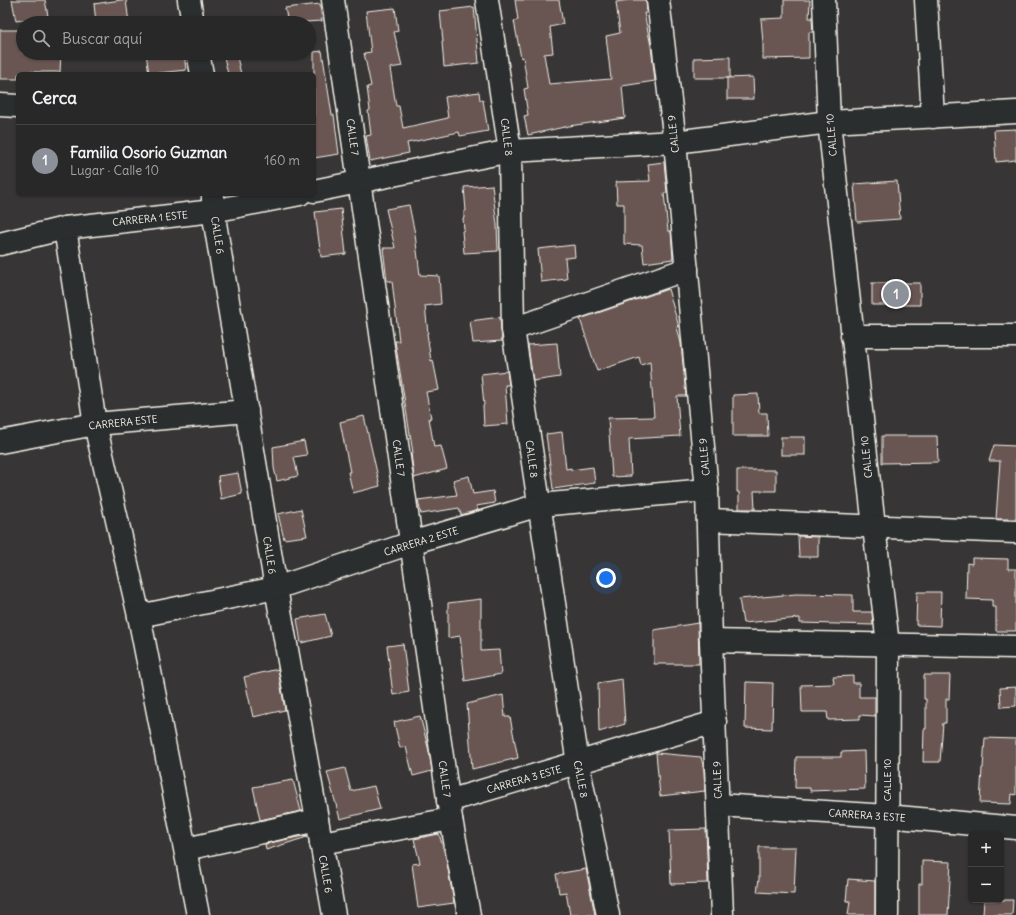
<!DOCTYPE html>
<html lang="es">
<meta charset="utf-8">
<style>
body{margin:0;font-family:Delius,sans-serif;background:#313030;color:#f1f3f6}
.controls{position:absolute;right:12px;bottom:12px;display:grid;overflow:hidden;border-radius:6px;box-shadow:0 1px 3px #0004}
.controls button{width:36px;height:36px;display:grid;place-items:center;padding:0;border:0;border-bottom:1px solid #454445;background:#292828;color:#f1f3f6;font:20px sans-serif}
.you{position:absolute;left:606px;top:578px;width:14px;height:14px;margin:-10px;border:3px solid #fff;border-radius:50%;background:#1a73e8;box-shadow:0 0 0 6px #1a73e833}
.badge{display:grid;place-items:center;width:26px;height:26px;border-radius:50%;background:#8c9099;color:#fff;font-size:13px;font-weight:700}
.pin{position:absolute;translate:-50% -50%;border:2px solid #fff;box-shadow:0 1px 4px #0006}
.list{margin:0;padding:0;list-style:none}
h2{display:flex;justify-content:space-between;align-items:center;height:52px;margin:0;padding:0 16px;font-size:17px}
h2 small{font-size:13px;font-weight:400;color:#a5a6a8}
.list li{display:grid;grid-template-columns:26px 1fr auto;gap:12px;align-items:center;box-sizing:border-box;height:72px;padding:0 16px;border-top:1px solid #454445}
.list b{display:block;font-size:15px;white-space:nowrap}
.list p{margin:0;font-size:13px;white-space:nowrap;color:#a5a6a8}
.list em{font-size:13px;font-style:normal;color:#a5a6a8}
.icon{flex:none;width:22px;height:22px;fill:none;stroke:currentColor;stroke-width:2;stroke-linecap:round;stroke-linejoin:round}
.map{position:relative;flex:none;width:1016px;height:915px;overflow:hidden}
.search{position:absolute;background:#292828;box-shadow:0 1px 3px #0004;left:16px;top:16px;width:300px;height:44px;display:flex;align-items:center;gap:10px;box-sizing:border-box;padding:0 14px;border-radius:22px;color:#a5a6a8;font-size:15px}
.panel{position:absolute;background:#292828;box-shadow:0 1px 3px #0004;left:16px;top:72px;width:300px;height:124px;border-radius:6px}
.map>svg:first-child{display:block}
.building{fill:#695753;stroke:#f4f1e8}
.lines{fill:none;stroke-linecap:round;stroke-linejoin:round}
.minor-casing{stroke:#f4f1e8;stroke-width:25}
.minor{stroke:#2a2d2e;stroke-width:22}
.labels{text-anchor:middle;stroke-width:3.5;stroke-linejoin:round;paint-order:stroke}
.street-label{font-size:10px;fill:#f4f1e8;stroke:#2a2d2e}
</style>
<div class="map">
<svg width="1016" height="915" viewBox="0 0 1016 915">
<rect width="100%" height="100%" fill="#373535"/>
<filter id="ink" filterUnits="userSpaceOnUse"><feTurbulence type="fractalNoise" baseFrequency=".025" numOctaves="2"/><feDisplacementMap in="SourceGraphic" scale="8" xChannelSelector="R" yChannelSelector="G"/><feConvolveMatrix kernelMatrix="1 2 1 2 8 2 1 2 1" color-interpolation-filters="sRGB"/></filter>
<g filter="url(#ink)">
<!-- building -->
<g class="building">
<path d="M 12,0 L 45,0 L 48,16 L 16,21 Z"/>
<path d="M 121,0 L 126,0 L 129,23 L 96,23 L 94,4 Z"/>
<path d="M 515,0 L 559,0 L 563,24 L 550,27 L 553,53 L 544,54 L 549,84 L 611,79 L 606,36 L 620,33 L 616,2 L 629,0 L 646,0 L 647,13 L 644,13 L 651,46 L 655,81 L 622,86 L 625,118 L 569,126 L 528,135 L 524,116 L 528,115 L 524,89 L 528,88 L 523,57 L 521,58 L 514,21 L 518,20 Z"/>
<path d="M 784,0 L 810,0 L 809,18 L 812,18 L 813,32 L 809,32 L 809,58 L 763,59 L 763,43 L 761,19 L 784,18 Z"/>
<path d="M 320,4 L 322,21 L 288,23 L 285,8 Z"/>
<path d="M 474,7 L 479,63 L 444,67 L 442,42 L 443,42 L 440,11 Z"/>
<path d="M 395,8 L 398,31 L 394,32 L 402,66 L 390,68 L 396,106 L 399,106 L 403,128 L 448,118 L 445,97 L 479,92 L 480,100 L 483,100 L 488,131 L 460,136 L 459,132 L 407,143 L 409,153 L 370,161 L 366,136 L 371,135 L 368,111 L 370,110 L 367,87 L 371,86 L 364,53 L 371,52 L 366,11 Z"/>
<path d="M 0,30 L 22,30 L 22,53 L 61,53 L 60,72 L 22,72 L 22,74 L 18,74 L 18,79 L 0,79 Z"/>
<path d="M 322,51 L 332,115 L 334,115 L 339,154 L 314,158 L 314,52 Z"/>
<path d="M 146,53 L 184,53 L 186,70 L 149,74 Z"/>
<path d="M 223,53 L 236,53 L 241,74 L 228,74 Z"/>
<path d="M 730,57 L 730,78 L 694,78 L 694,58 Z"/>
<path d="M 753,77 L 754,99 L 727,99 L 727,78 Z"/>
<path d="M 1016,129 L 1016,160 L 996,162 L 994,130 Z"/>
<path d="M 664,162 L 667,193 L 664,193 L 668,231 L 671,231 L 673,259 L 644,263 L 642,245 L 624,244 L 624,204 L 617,204 L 616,182 L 650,181 L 648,164 Z"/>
<path d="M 897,181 L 900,219 L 857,222 L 854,184 Z"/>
<path d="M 492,185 L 497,225 L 498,251 L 464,253 L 462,231 L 464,230 L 463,218 L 464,218 L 464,211 L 466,211 L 464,187 Z"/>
<path d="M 409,205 L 415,234 L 420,275 L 439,276 L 441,304 L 425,306 L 428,333 L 427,333 L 431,361 L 433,360 L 439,390 L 426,392 L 431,418 L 429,418 L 434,447 L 441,446 L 447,469 L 414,478 L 411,453 L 413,453 L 395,341 L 399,341 L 392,281 L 387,281 L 383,248 L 395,248 L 386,209 Z"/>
<path d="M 341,209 L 346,254 L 321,257 L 315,212 Z"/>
<path d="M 574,245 L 575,257 L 565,258 L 567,279 L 541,282 L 538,249 Z"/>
<rect x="872" y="283" width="48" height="22"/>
<path d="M 668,289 L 679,327 L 677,327 L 681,343 L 686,396 L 677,396 L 680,436 L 629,439 L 631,476 L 612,477 L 608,418 L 654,417 L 650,362 L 641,365 L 639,357 L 597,371 L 580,319 Z"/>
<path d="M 500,317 L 502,341 L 473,343 L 470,321 Z"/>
<path d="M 557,343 L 560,377 L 533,381 L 528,345 Z"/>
<path d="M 507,371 L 509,385 L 505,385 L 508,424 L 484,426 L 483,406 L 484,405 L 481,374 Z"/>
<path d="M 758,394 L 759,413 L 767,413 L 768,436 L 733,436 L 733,395 Z"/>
<path d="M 364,416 L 380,486 L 353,493 L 348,472 L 350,472 L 340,422 Z"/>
<path d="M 562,432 L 566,469 L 571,468 L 571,470 L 593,467 L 595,483 L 553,489 L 546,434 Z"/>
<path d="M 882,436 L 937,436 L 938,462 L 882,463 Z"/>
<rect x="781" y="437" width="24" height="18"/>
<path d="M 304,441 L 307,455 L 294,457 L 298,476 L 277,481 L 274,468 L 273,447 Z"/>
<path d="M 994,445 L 1016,446 L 1016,519 L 996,519 L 1000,461 L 989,461 Z"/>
<path d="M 737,470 L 776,470 L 776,491 L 754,491 L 755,509 L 739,509 L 739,492 L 737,492 Z"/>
<path d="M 238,473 L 242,494 L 221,499 L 218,476 Z"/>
<path d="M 469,476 L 473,494 L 493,491 L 495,503 L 476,506 L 478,510 L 461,515 L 459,508 L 421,514 L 418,500 L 457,495 L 453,480 Z"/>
<path d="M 301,509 L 307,536 L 284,539 L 278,514 Z"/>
<path d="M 798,536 L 818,537 L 818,557 L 799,557 Z"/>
<path d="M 972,558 L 1008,559 L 1008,569 L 1016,569 L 1016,631 L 996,631 L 996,607 L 992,607 L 992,600 L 966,599 L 967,563 L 972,564 Z"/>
<path d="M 917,592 L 941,592 L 940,626 L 916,625 Z"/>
<path d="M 796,594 L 853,595 L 853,612 L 872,612 L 873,625 L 800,623 L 800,618 L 743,623 L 739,599 Z"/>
<path d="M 481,599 L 481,651 L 499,650 L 501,674 L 465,681 L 460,636 L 448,638 L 448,603 Z"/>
<path d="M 325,614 L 331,636 L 301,643 L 297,619 Z"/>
<path d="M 698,623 L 699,664 L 654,664 L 654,630 Z"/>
<path d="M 403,644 L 409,692 L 393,695 L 387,646 Z"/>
<path d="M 278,669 L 285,710 L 253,717 L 244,677 Z"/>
<path d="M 924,675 L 950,675 L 949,699 L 946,699 L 946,723 L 943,723 L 940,762 L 923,762 L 924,729 L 926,729 L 926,699 L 924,699 Z"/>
<path d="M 853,676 L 853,683 L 859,683 L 859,697 L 875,697 L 875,716 L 860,715 L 860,719 L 828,720 L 827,712 L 802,712 L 801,685 L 834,684 L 833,677 Z"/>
<path d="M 622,679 L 625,724 L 599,732 L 598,683 Z"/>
<path d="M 746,682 L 773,683 L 772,729 L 745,728 Z"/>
<path d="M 1016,687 L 1016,706 L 1001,707 L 1000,688 Z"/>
<path d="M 503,695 L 505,717 L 510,717 L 518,758 L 472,769 L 467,704 Z"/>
<path d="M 420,716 L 429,751 L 432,771 L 413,776 L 406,747 L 400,748 L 394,722 Z"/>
<path d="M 985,738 L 1016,739 L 1016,795 L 1012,794 L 1011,804 L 980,803 L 982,768 L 983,768 Z"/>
<path d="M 864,751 L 865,789 L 810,791 L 810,788 L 795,788 L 796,757 L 841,757 L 841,752 Z"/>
<path d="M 656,753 L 701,757 L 704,770 L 705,791 L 660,796 Z"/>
<path d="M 345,768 L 351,791 L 374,786 L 380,809 L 340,819 L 327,772 Z"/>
<path d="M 293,780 L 301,811 L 260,820 L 253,787 Z"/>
<path d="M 706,829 L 708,883 L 671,884 L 669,830 Z"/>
<path d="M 439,834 L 446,858 L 454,903 L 418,908 L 412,864 L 420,863 L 414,839 Z"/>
<path d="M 307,835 L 307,837 L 266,850 L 265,844 Z"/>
<path d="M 759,847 L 796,847 L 794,894 L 757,892 L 759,879 Z"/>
<path d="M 922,861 L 951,862 L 948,915 L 919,915 L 919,884 L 922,884 Z"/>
<path d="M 586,869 L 595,915 L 570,915 L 566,892 L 559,893 L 556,874 Z"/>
<path d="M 848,879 L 875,881 L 875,915 L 848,915 L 850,901 L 846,901 Z"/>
<path d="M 984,900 L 1013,900 L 1012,915 L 983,915 Z"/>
</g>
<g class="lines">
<!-- minor casing -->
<g class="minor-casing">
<g id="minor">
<path d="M 189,0 L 193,23"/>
<path d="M 333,0 L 451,819 L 469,915"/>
<path d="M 487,0 L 510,151 L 513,329 L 578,764 L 608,915"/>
<path d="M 658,0 L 675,142 L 707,490 L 711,641 L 722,915"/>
<path d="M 824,0 L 829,122 L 874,527 L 888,644 L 887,915"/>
<path d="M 926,0 L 933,117"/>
<path d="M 198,53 L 202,74"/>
<path d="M 0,105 L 18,106"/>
<path d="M 314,191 L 510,151 L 675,142 L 829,122 L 1016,112"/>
<path d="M 213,194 L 213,211 L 276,588 L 334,915"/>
<path d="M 65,228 L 95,424 L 139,616 L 198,915"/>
<path d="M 0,244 L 65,228 L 213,211 L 300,194"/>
<path d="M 513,329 L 687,269"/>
<path d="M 852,336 L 1016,336"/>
<path d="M 0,442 L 95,424 L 247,411"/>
<path d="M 708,520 L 1016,532"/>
<path d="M 139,616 L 276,588 L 411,543 L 539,505 L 707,490"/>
<path d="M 711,641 L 1016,647"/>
<path d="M 448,801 L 715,722"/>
<path d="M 718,805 L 887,816 L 1016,828"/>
<path d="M 321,843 L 451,819"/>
<path d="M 186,849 L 317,820"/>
</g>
</g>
<!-- minor -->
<use href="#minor" class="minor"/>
</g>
</g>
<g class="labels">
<!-- street labels -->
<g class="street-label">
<text transform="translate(673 134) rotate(-96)" y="4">CALLE 9</text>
<text transform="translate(831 135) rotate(-95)" y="4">CALLE 10</text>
<text transform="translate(353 137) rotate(82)" y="4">CALLE 7</text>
<text transform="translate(507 137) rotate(83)" y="4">CALLE 8</text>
<text transform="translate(150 218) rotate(-6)" y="4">CARRERA 1 ESTE</text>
<text transform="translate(218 235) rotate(81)" y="4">CALLE 6</text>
<text transform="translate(123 422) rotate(-6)" y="4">CARRERA ESTE</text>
<text transform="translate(704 457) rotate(-95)" y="4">CALLE 9</text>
<text transform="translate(866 457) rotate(-96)" y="4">CALLE 10</text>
<text transform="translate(399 458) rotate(82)" y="4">CALLE 7</text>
<text transform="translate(532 459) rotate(82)" y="4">CALLE 8</text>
<text transform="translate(421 541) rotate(-17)" y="4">CARRERA 2 ESTE</text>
<text transform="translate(270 555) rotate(81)" y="4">CALLE 6</text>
<text transform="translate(445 779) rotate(82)" y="4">CALLE 7</text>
<text transform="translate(524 779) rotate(-16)" y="4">CARRERA 3 ESTE</text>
<text transform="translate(581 779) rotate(79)" y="4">CALLE 8</text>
<text transform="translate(717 780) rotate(-92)" y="4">CALLE 9</text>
<text transform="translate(887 780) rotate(-90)" y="4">CALLE 10</text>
<text transform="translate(867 815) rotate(4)" y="4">CARRERA 3 ESTE</text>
<text transform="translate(326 874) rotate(80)" y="4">CALLE 6</text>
</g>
</g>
</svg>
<div class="controls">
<button>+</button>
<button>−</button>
</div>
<div class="you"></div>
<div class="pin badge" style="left:896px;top:294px">1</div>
<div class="search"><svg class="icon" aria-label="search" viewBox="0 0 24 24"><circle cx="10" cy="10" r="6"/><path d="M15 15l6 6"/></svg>Buscar aquí</div>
<section class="panel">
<h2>Cerca<small></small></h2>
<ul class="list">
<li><span class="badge">1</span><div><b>Familia Osorio Guzman</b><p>Lugar · Calle 10</p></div><em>160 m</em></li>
</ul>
</section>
</div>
